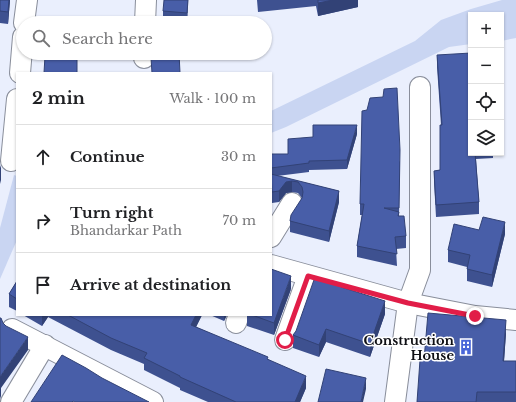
<!DOCTYPE html>
<meta charset="utf-8">
<style>
body{margin:0;font-family:"Libre Baskerville",serif;background:#f2f2f2;color:#202124}
.controls{position:absolute;right:12px;top:12px;display:grid;overflow:hidden;border-radius:0px;box-shadow:0 1px 3px #0004}
.controls button{width:36px;height:36px;display:grid;place-items:center;padding:0;border:0;border-bottom:1px solid #e0e0e0;background:#fff;color:#202124;font:20px sans-serif}
.stop{position:absolute;width:12px;height:12px;margin:-9px;border:3px solid #e11d48;border-radius:50%;background:#fff}
.stop.end{background:#e11d48;border-color:#fff;box-shadow:0 1px 4px #0008}
.list{margin:0;padding:0;list-style:none}
h2{display:flex;justify-content:space-between;align-items:center;height:52px;margin:0;padding:0 16px;font-size:17px}
h2 small{font-size:13px;font-weight:400;color:#757577}
.list li{display:grid;grid-template-columns:26px 1fr auto;gap:12px;align-items:center;box-sizing:border-box;height:64px;padding:0 16px;border-top:1px solid #e0e0e0}
.list b{display:block;font-size:15px;white-space:nowrap}
.list p{margin:0;font-size:13px;white-space:nowrap;color:#757577}
.list em{font-size:13px;font-style:normal;color:#757577}
.icon{flex:none;width:22px;height:22px;fill:none;stroke:currentColor;stroke-width:2;stroke-linecap:round;stroke-linejoin:round}
.map{position:relative;flex:none;width:516px;height:402px;overflow:hidden}
.search{position:absolute;background:#fff;box-shadow:0 1px 3px #0004;left:16px;top:16px;width:256px;height:44px;display:flex;align-items:center;gap:10px;box-sizing:border-box;padding:0 14px;border-radius:22px;color:#757577;font-size:15px}
.panel{position:absolute;background:#fff;box-shadow:0 1px 3px #0004;left:16px;top:72px;width:256px;height:244px;border-radius:0px}
.map>svg:first-child{display:block}
.green{fill:#c9d5f2}
.lines{fill:none;stroke-linecap:round;stroke-linejoin:round}
.minor-casing{stroke:#898e9b;stroke-width:22}
.minor{stroke:#fff;stroke-width:20}
.wall{fill:#3e5190}
.shaded-wall{fill:#324276}
.building{fill:#485ea8;stroke:#324276}
.route{stroke:#e11d48;stroke-width:5}
.labels{text-anchor:middle;stroke-width:3;stroke-linejoin:round;paint-order:stroke}
.poi-label{font-size:13px;font-weight:bold;fill:#0e0f14;stroke:#fff;text-anchor:end}
</style>
<div class="map">
<svg width="516" height="402" viewBox="0 0 516 402">
<rect width="100%" height="100%" fill="#eaeffd"/>
<!-- green -->
<g class="green">
<path d="M 502,0 L 516,0 L 516,38 L 501,41 L 501,15 L 471,15 L 471,44 L 449,47 L 286,127 L 271,133 L 271,111 L 415,41 L 441,20 L 471,9 Z"/>
<path d="M 14,175 L 17,176 L 17,240 L 0,279 L 0,228 Z"/>
</g>
<g class="lines">
<!-- minor casing -->
<g class="minor-casing">
<g id="minor">
<path d="M 24,23 L 27,0"/>
<path d="M 145,23 L 146,0"/>
<path d="M 144,58 L 144,53"/>
<path d="M 20,73 L 23,37"/>
<path d="M 11,161 L 17,99"/>
<path d="M 271,237 L 292,203"/>
<path d="M 271,265 L 408,303 L 475,316 L 516,320"/>
<path d="M 236,323 L 239,315"/>
<path d="M 12,329 L 153,402"/>
<path d="M 285,340 L 308,276"/>
<path d="M 11,402 L 45,345"/>
<path d="M 395,402 L 408,303 L 420,270 L 420,87"/>
</g>
</g>
<!-- minor -->
<use href="#minor" class="minor"/>
</g>
<!-- wall -->
<g class="wall">
<path d="M 0,0 L 10,0 L 8,24 L 0,23 Z"/>
<path d="M 188,0 L 187,23 L 163,23 L 163,11 Z"/>
<path d="M 257,0 L 358,0 L 358,7 L 318,16 L 316,6 L 258,12 Z"/>
<path d="M 437,55 L 471,153 L 493,153 L 493,158 L 476,159 L 479,202 L 479,214 L 436,217 L 434,182 L 434,171 L 440,170 L 441,125 L 437,67 Z"/>
<path d="M 367,110 L 400,162 L 399,216 L 406,236 L 406,248 L 396,249 L 397,266 L 357,257 L 357,246 L 362,215 L 360,215 L 360,204 Z"/>
<path d="M 357,134 L 347,169 L 309,170 L 309,172 L 277,176 L 339,191 L 339,202 L 329,242 L 290,232 L 290,221 L 302,198 L 298,193 L 292,192 L 286,193 L 279,202 L 272,203 L 271,196 L 271,154 L 288,154 Z"/>
<path d="M 479,230 L 505,234 L 492,287 L 467,281 L 467,267 L 448,262 L 448,250 Z"/>
<path d="M 17,281 L 17,311 L 9,307 L 9,294 Z"/>
<path d="M 342,287 L 385,314 L 370,357 L 326,342 L 319,357 L 293,348 L 293,335 Z"/>
<path d="M 291,289 L 274,335 L 247,326 L 247,315 L 271,315 Z"/>
<path d="M 23,315 L 202,315 L 196,327 L 268,359 L 306,388 L 300,402 L 208,402 L 180,390 L 180,388 L 144,370 L 144,364 L 111,350 L 48,317 L 42,326 Z"/>
<path d="M 210,315 L 227,315 L 224,321 Z"/>
<path d="M 506,333 L 504,361 L 516,361 L 516,402 L 417,402 L 424,360 Z"/>
</g>
<!-- shaded-wall -->
<g class="shaded-wall">
<path d="M 9,0 L 10,0 L 8,24 L 8,12 Z"/>
<path d="M 188,0 L 187,23 L 187,13 Z"/>
<path d="M 333,0 L 358,0 L 358,7 L 318,16 L 318,3 Z"/>
<path d="M 357,125 L 357,134 L 347,169 L 347,160 Z"/>
<path d="M 1,165 L 1,180 L 0,184 L 0,168 Z"/>
<path d="M 292,181 L 292,192 L 286,193 L 279,202 L 279,191 L 286,182 Z"/>
<path d="M 339,191 L 339,202 L 329,242 L 329,231 Z"/>
<path d="M 505,222 L 505,234 L 492,287 L 492,275 Z"/>
<path d="M 291,276 L 291,289 L 274,335 L 274,323 Z"/>
<path d="M 385,301 L 385,314 L 370,357 L 370,344 Z"/>
<path d="M 42,315 L 48,315 L 48,317 L 42,326 Z"/>
<path d="M 196,315 L 202,315 L 191,337 L 191,325 Z"/>
<path d="M 224,315 L 227,315 L 224,321 Z"/>
<path d="M 506,320 L 506,333 L 503,375 L 503,361 Z"/>
<path d="M 326,329 L 326,342 L 319,357 L 319,345 Z"/>
<path d="M 28,337 L 28,350 L 1,388 L 1,396 L 0,399 L 0,377 Z"/>
<path d="M 306,376 L 306,388 L 300,402 L 295,402 Z"/>
<path d="M 366,378 L 366,389 L 363,402 L 361,402 Z"/>
</g>
<!-- building -->
<g class="building">
<path d="M 0,0 L 9,0 L 8,12 L 0,11 Z"/>
<path d="M 164,0 L 188,0 L 187,13 L 163,11 Z"/>
<path d="M 318,0 L 333,0 L 318,3 Z"/>
<path d="M 154,53 L 179,53 L 180,73 L 152,73 L 151,58 L 154,55 Z"/>
<path d="M 471,53 L 471,153 L 475,153 L 479,202 L 436,205 L 434,171 L 440,170 L 440,125 L 442,125 L 437,55 Z"/>
<path d="M 45,56 L 77,57 L 77,73 L 44,73 Z"/>
<path d="M 397,88 L 400,150 L 399,208 L 384,208 L 399,212 L 398,216 L 404,216 L 406,236 L 395,237 L 397,254 L 357,246 L 364,204 L 360,204 L 362,111 L 367,110 L 370,98 L 383,97 L 384,89 Z"/>
<path d="M 313,125 L 357,125 L 347,160 L 309,161 L 309,163 L 271,168 L 271,154 L 288,154 L 288,139 L 313,137 Z"/>
<path d="M 271,174 L 339,191 L 329,231 L 290,221 L 291,215 L 302,198 L 303,192 L 302,187 L 298,182 L 292,181 L 286,182 L 279,191 L 272,192 Z"/>
<path d="M 483,217 L 505,222 L 492,275 L 467,269 L 470,255 L 448,250 L 454,224 L 479,230 Z"/>
<path d="M 271,269 L 291,276 L 274,323 L 252,315 L 271,315 Z"/>
<path d="M 315,277 L 342,284 L 341,287 L 385,301 L 370,344 L 326,329 L 319,345 L 293,335 L 296,331 Z"/>
<path d="M 17,281 L 17,299 L 9,294 Z"/>
<path d="M 428,313 L 506,320 L 503,361 L 516,361 L 516,392 L 477,392 L 476,402 L 417,402 L 420,360 L 424,360 Z"/>
<path d="M 68,315 L 196,315 L 191,325 L 268,357 L 267,359 L 306,376 L 295,402 L 236,402 L 180,377 L 180,376 L 144,358 L 147,353 L 111,338 Z"/>
<path d="M 0,318 L 1,318 L 3,323 L 6,326 L 28,337 L 0,377 Z"/>
<path d="M 62,355 L 86,368 L 102,378 L 149,402 L 75,402 L 73,401 L 72,402 L 31,402 Z"/>
<path d="M 326,369 L 366,378 L 361,402 L 318,402 Z"/>
</g>
<g class="lines">
<!-- route -->
<path class="route" d="M 285,340 L 308,276 L 408,303 L 475,316"/>
</g>
<!-- icons -->
<defs>
<g id="building-bare" transform="scale(1.2)"><path d="M-4-6H4V6H1V3H-1V6H-4ZM-2.5-4.3h1.7v1.8h-1.7ZM.8-4.3h1.7v1.8H.8ZM-2.5-1h1.7V.8h-1.7ZM.8-1h1.7V.8H.8Z" fill="#4865d8" stroke="#fff" stroke-width="2.5" paint-order="stroke"/></g>
</defs>
<g fill-rule="evenodd">
<use href="#building-bare" x="466" y="347"/>
</g>
<g class="labels">
<!-- poi labels -->
<g class="poi-label">
<text x="454" y="345">Construction<tspan x="454" dy="15">House</tspan></text>
</g>
</g>
</svg>
<div class="controls">
<button>+</button>
<button>−</button>
<button><svg class="icon" aria-label="locate" viewBox="0 0 24 24"><circle cx="12" cy="12" r="6"/><path d="M12 2v4M12 18v4M2 12h4M18 12h4"/></svg></button>
<button><svg class="icon" aria-label="layers" viewBox="0 0 24 24"><path d="M12 4l9 5-9 5-9-5zM3 14l9 5 9-5"/></svg></button>
</div>
<div class="stop" style="left:285px;top:340px"></div>
<div class="stop end" style="left:475px;top:316px"></div>
<div class="search"><svg class="icon" aria-label="search" viewBox="0 0 24 24"><circle cx="10" cy="10" r="6"/><path d="M15 15l6 6"/></svg>Search here</div>
<section class="panel">
<h2>2 min<small>Walk · 100 m</small></h2>
<ul class="list">
<li><svg class="icon" aria-label="ahead" viewBox="0 0 24 24"><path d="M12 20V5M6 11l6-6 6 6"/></svg><div><b>Continue</b></div><em>30 m</em></li>
<li><svg class="icon" aria-label="right" viewBox="0 0 24 24"><path d="M7 20v-9h11M14 6l5 5-5 5"/></svg><div><b>Turn right</b><p>Bhandarkar Path</p></div><em>70 m</em></li>
<li><svg class="icon" aria-label="arrive" viewBox="0 0 24 24"><path d="M6 21V4h12l-3 4 3 4H6"/></svg><div><b>Arrive at destination</b></div></li>
</ul>
</section>
</div>
